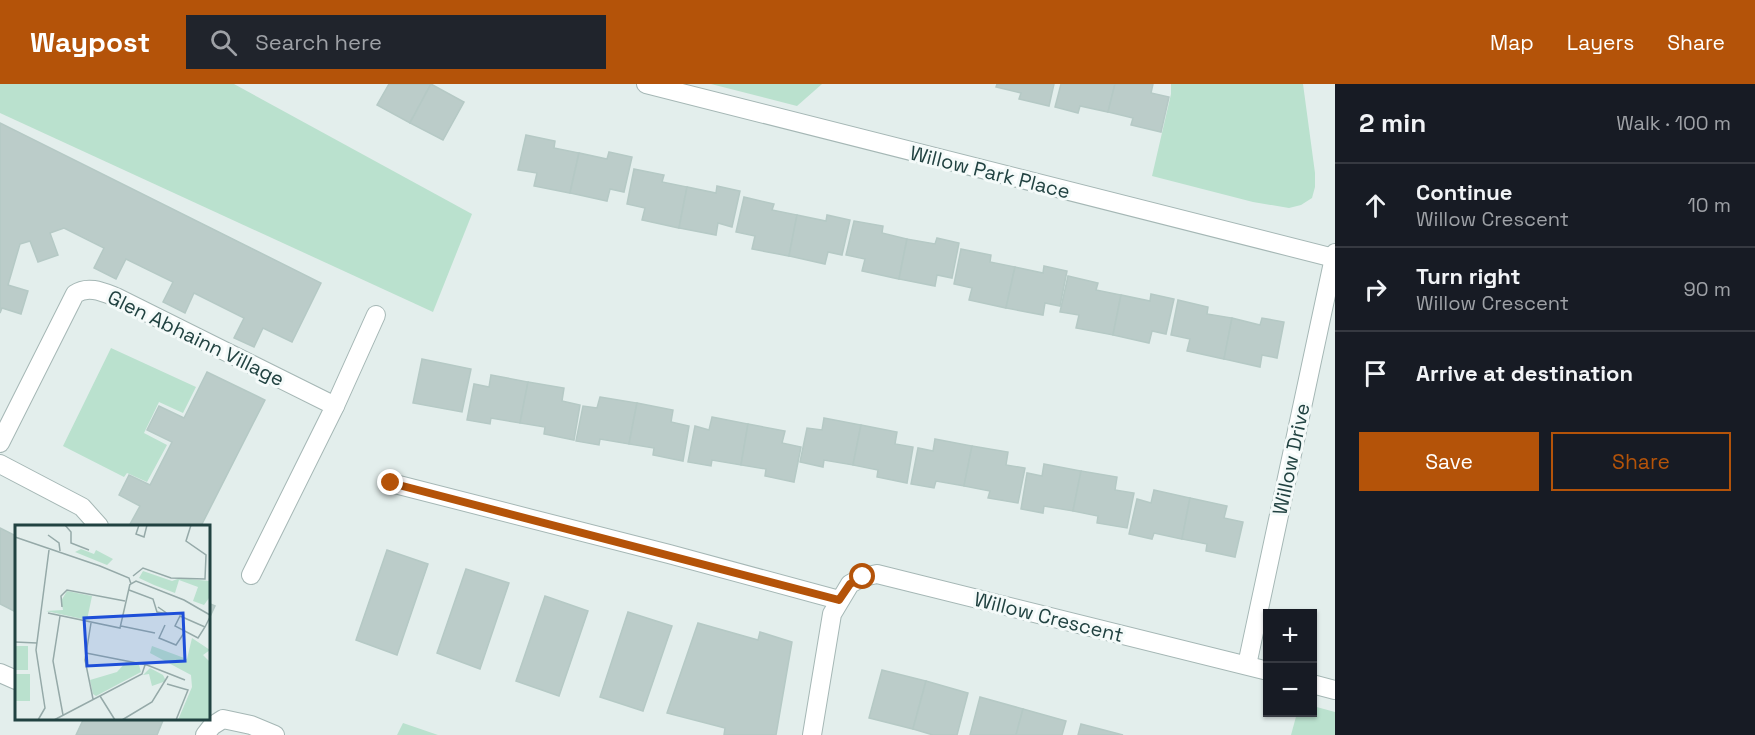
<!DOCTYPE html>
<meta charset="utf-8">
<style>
body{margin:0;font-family:"Space Grotesk",sans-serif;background:#20242c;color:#f1f3f6}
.controls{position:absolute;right:18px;bottom:18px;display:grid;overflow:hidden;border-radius:0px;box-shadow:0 2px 4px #0004}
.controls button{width:54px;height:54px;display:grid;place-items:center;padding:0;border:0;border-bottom:2px solid #363941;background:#171b24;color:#f1f3f6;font:30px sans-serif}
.stop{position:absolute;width:18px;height:18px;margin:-14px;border:4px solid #b45309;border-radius:50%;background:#fff}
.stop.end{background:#b45309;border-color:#fff;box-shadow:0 2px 6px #0008}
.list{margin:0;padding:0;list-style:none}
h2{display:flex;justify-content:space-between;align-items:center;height:78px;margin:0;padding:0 24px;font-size:26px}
h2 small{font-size:20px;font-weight:400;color:#9ea1a6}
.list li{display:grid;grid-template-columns:39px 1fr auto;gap:18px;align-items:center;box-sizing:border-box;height:84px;padding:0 24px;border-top:2px solid #363941}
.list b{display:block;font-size:22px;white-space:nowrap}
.list p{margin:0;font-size:20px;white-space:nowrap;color:#9ea1a6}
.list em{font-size:20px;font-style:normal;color:#9ea1a6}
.actions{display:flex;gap:12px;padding:18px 24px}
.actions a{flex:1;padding:14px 0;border:2px solid #b45309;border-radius:0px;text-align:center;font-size:21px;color:#b45309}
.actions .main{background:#b45309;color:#fff}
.icon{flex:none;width:33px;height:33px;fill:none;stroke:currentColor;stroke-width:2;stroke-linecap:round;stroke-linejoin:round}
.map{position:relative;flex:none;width:1335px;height:651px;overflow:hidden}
header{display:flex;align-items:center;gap:36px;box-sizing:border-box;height:84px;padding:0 30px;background:#b45309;color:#fff}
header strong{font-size:28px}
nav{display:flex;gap:33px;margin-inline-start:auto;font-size:21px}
.search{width:420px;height:54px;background:#20242c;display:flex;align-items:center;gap:15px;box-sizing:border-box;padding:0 21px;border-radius:0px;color:#9ea1a6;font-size:22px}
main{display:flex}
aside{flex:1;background:#171b24}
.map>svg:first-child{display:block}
.green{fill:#bae1ce}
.building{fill:#bbccc9;stroke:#b5c9c5;stroke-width:1.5}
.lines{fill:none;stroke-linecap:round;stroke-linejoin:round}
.minor-casing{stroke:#a5b7b5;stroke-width:20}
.minor{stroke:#fff;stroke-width:18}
.route{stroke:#b45309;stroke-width:8}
.labels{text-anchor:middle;stroke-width:6;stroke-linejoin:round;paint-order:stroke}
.street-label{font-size:20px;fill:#214241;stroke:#f4faf9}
.inset-road{fill:none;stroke:#95a9a8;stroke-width:1.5}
.view{fill:#1d4ed8;fill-opacity:0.15;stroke:#1d4ed8;stroke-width:3}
.inset-edge{fill:none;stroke:#214241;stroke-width:3}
</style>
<header>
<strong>Waypost</strong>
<div class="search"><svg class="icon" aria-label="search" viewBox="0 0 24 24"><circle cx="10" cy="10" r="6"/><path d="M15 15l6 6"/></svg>Search here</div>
<nav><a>Map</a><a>Layers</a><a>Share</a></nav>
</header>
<main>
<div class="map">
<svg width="1335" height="651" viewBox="0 0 1335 651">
<rect width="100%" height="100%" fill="#e3eeec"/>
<!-- green -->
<g class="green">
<path d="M 0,0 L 234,0 L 472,130 L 433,228 L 0,29 Z"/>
<path d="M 711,0 L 822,0 L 797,22 Z"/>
<path d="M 1171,0 L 1303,0 L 1315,89 L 1315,103 L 1312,114 L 1301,121 L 1289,124 L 1253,118 L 1152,92 L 1171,10 Z"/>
<path d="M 111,264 L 196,303 L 183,329 L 159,318 L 144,349 L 167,361 L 147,398 L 127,389 L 124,393 L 63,362 Z"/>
<path d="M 1313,622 L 1335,628 L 1335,651 L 1291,651 L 1297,629 L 1312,628 Z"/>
<path d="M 403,639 L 438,651 L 397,651 Z"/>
</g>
<!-- building -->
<g class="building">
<path d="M 389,0 L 431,0 L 410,39 L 377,21 Z"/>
<path d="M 431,0 L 464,18 L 443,56 L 410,39 Z"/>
<path d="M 997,0 L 1054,0 L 1049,22 L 1019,15 L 1021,9 L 996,3 Z"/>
<path d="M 1061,0 L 1115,0 L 1108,28 L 1080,22 L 1078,29 L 1055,23 Z"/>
<path d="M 1115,0 L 1153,0 L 1151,9 L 1169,13 L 1161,48 L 1131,41 L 1133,34 L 1108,28 Z"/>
<path d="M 0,39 L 321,199 L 292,258 L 263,244 L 254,263 L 234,254 L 244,234 L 194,209 L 185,229 L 163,218 L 173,198 L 126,175 L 116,195 L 94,184 L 104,164 L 64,144 L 50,149 L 58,171 L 38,178 L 30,157 L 20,160 L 8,201 L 28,207 L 21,230 L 2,224 L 0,229 Z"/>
<path d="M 526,51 L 555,57 L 554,64 L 579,69 L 570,109 L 534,102 L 537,89 L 518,86 Z"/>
<path d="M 609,68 L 632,73 L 624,108 L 610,105 L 607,117 L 570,109 L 579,69 L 607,75 Z"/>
<path d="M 634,85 L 664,91 L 662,98 L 687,103 L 679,144 L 642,136 L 645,124 L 627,120 Z"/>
<path d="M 717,102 L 740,107 L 732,143 L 718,139 L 716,151 L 679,144 L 687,103 L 716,109 Z"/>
<path d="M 744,113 L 774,120 L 772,126 L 797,131 L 789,172 L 752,165 L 755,152 L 736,148 Z"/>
<path d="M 797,131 L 826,137 L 827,131 L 850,136 L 842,171 L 828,168 L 825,180 L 789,172 Z"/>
<path d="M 854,137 L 883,142 L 882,149 L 907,155 L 899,195 L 862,187 L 865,175 L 846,171 Z"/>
<path d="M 937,154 L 959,159 L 952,194 L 937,191 L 935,202 L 899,195 L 907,155 L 935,160 Z"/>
<path d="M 961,165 L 991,171 L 990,178 L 1015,183 L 1006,224 L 969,216 L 972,204 L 954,200 Z"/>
<path d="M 1044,182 L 1067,187 L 1060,222 L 1045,219 L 1043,231 L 1006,224 L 1015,183 L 1043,189 Z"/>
<path d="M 1068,192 L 1098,199 L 1096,206 L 1121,211 L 1113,251 L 1076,244 L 1079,231 L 1060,228 Z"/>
<path d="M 1151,210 L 1174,215 L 1166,250 L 1152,247 L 1149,259 L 1113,251 L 1121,211 L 1150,217 Z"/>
<path d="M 1178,216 L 1208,223 L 1207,230 L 1232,234 L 1224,275 L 1187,267 L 1190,255 L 1171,251 Z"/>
<path d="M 1232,234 L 1260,241 L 1262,234 L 1284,238 L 1277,274 L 1262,271 L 1260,283 L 1224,275 Z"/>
<path d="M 422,275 L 471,285 L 462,328 L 413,319 Z"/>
<path d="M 207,288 L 265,316 L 201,442 L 129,442 L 140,422 L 119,411 L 129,391 L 150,401 L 172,358 L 147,346 L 159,322 L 184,334 Z"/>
<path d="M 491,291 L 528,298 L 520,339 L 491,334 L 490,340 L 467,336 L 474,300 L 489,303 Z"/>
<path d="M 528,298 L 564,304 L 562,317 L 580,321 L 574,356 L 544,350 L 545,343 L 520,339 Z"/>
<path d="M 600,313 L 637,319 L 629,360 L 600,355 L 599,361 L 576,357 L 583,322 L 597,324 Z"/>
<path d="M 637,319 L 673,326 L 671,338 L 689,342 L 683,377 L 653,371 L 654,364 L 629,360 Z"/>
<path d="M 712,333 L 748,340 L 741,381 L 712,376 L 711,382 L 688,378 L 695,342 L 709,346 Z"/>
<path d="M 824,334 L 861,341 L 853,381 L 824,376 L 823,383 L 800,378 L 807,344 L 822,346 Z"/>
<path d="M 748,340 L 785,347 L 782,359 L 801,363 L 794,398 L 765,392 L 766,385 L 741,381 Z"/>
<path d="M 861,341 L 897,348 L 895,360 L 913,363 L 907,399 L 877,393 L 878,386 L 853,381 Z"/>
<path d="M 935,355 L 972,362 L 964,402 L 936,397 L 934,404 L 911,400 L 918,364 L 933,367 Z"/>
<path d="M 972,362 L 1008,368 L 1006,381 L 1025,384 L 1018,419 L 988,414 L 990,407 L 964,402 Z"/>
<path d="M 1044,380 L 1081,387 L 1073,427 L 1044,422 L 1043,429 L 1021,425 L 1027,389 L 1042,392 Z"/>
<path d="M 1081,387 L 1117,393 L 1115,406 L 1134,409 L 1127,444 L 1097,439 L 1098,432 L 1073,427 Z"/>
<path d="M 1154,406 L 1190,414 L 1182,455 L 1154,449 L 1152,455 L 1129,450 L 1137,415 L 1151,419 Z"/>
<path d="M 1190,414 L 1227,422 L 1224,434 L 1243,438 L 1235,473 L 1206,467 L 1207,460 L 1182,455 Z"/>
<path d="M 0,444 L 16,452 L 16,528 L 0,520 Z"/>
<path d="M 387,466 L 428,480 L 397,571 L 356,556 Z"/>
<path d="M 466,485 L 509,499 L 480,585 L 437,569 Z"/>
<path d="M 545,512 L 588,527 L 559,612 L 516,597 Z"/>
<path d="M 208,519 L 215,522 L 208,537 Z"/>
<path d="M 628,528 L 672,542 L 643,627 L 600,613 Z"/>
<path d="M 698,539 L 758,556 L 760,548 L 792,558 L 776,651 L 724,651 L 725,644 L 667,629 Z"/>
<path d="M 882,586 L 926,597 L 913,645 L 869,634 Z"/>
<path d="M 926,597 L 968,609 L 957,651 L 933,651 L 913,645 Z"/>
<path d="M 980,613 L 1023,625 L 1016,651 L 970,651 Z"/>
<path d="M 1023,625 L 1066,637 L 1062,651 L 1016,651 Z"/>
<path d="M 84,634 L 164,634 L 157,651 L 76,651 Z"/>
<path d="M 1081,640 L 1123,651 L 1078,651 Z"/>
</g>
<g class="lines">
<!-- minor casing -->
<g class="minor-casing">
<g id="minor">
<path d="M 646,0 L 1334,174"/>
<path d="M 335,322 L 376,231"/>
<path d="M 0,359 L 75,210 C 88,201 103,208 116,213 L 335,322 L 251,491"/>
<path d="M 0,380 L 82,423 L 99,442"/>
<path d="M 391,399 L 669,470 L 839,516"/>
<path d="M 1247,581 L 1335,169"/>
<path d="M 0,589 L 16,596"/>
<path d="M 1312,600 L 1335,606"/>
<path d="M 205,651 L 212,642 L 223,635 L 251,641 L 275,651"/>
<path d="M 812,651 L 832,530 L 850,500 L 863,493 L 877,490 L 1268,587"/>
</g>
</g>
<!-- minor -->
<use href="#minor" class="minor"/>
</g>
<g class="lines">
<!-- route -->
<path class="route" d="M 391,399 L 839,516 L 850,500 L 863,493"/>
</g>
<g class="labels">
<!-- street labels -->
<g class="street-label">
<text transform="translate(990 88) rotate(14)" y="7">Willow Park Place</text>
<text transform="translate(196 254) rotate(26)" y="7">Glen Abhainn Village</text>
<text transform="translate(1291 375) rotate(-78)" y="7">Willow Drive</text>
<text transform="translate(1049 533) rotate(14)" y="7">Willow Crescent</text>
</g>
</g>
<!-- overview -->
<g transform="translate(15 441)">
<rect width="195" height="195" fill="#e3eeec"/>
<path d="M 66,24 L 79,29 L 81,25 L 98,34 L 92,40 L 60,27 ZM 128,46 L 157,56 L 165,53 L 194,56 L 194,73 L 189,80 L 178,76 L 183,62 L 164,55 L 160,68 L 139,60 L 124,53 ZM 52,66 L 77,71 L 72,95 L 31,86 L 48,85 L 46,76 ZM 177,113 L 195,125 L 188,130 L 195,137 L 195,195 L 163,195 L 177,162 L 176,150 L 135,128 L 137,121 L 172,134 ZM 0,121 L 13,121 L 13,145 L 0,145 ZM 111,137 L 124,140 L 126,147 L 81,171 L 78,169 L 75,155 L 102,147 ZM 135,143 L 148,150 L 151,156 L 137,161 L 134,149 L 128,150 ZM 0,149 L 15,149 L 15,176 L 0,176 Z" fill="#bae1ce"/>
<path class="inset-road" d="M 50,0 L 56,7 L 56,18 L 74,25M 124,0 L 121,9 L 129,12 L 132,0M 33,10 L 44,18 L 45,26M 0,12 L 85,41 L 114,53 L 116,59 L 121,56 L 169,75 L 195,90M 118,51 L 128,43 L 156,53 L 190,54 L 191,30 L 171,16 L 176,0M 114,65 L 138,74 L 142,87 L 153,89 L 143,82M 47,82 L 46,71 L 52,65 L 110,76M 33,88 L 105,103 L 115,59M 45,91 L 38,136 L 48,190M 76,98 L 70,135 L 78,174M 150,100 L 144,113 L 161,120 L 169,108M 106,101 L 140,108M 190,102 L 165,91 L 160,101 L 183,113 L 190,102 L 195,92M 0,117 L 22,118M 71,128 L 132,140 L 170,155M 152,159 L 173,165 L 161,195M 85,171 L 100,195M 23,195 L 30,183 L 21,125 L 34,25M 39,195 L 127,149 L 130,140M 107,195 L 137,177 L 153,151"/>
<path class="view" d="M 168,88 L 170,136 L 72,141 L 69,93 Z"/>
<rect width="195" height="195" class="inset-edge"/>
</g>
</svg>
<div class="controls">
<button>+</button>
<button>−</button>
</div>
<div class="stop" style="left:863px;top:493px"></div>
<div class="stop end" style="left:391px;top:399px"></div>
</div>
<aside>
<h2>2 min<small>Walk · 100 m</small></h2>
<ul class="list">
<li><svg class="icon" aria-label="ahead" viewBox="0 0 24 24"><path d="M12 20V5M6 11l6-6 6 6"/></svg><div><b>Continue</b><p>Willow Crescent</p></div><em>10 m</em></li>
<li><svg class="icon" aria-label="right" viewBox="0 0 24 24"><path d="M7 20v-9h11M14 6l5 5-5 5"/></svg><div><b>Turn right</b><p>Willow Crescent</p></div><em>90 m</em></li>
<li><svg class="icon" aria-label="arrive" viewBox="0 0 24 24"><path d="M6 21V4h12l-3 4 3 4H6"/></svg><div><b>Arrive at destination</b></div></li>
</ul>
<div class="actions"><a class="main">Save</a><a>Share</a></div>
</aside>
</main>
